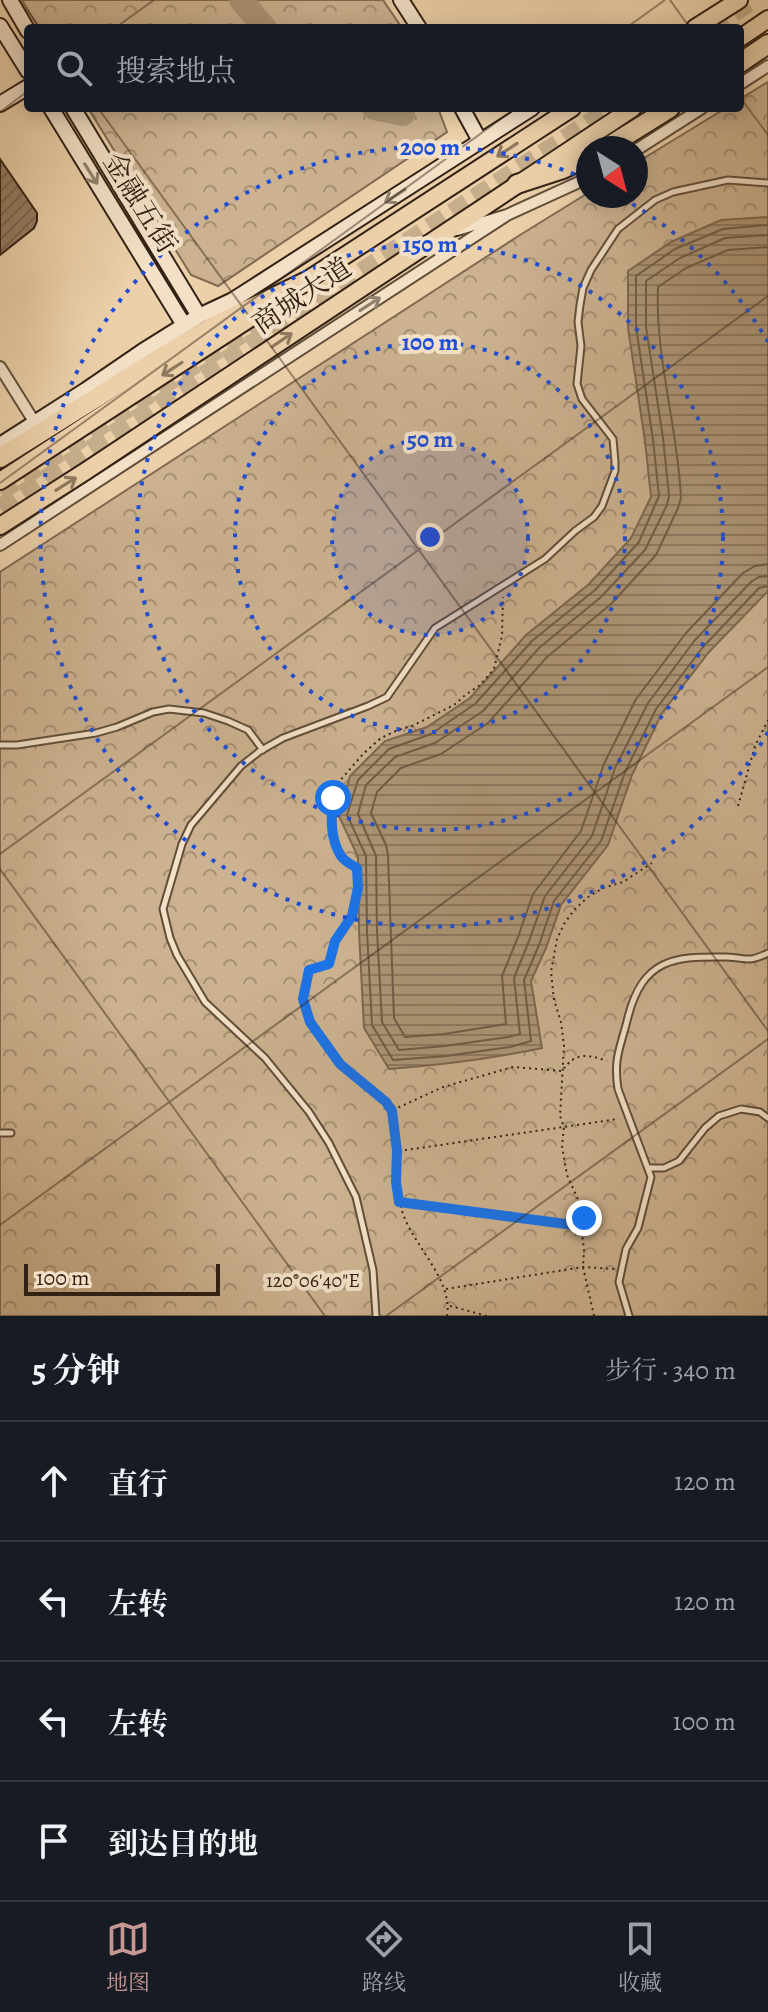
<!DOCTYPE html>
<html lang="zh">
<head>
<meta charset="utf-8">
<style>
	:root { --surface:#171b24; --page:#20242c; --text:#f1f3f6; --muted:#9ea1a6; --line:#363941; --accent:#c59692 }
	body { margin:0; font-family:Alegreya,"Noto Serif SC",serif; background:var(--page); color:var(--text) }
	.compass { position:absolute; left:576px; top:136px; width:72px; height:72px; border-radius:50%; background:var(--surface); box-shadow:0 4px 20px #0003; rotate:144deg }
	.scale { position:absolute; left:24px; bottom:20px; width:196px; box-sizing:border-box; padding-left:8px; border:4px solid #332214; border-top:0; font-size:22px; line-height:28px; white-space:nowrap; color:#332214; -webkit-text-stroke:6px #f2e0c7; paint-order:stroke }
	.stop { position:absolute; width:24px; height:24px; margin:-18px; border:6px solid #1a73e8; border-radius:50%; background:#fff }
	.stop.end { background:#1a73e8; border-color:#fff; box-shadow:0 2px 8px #0008 }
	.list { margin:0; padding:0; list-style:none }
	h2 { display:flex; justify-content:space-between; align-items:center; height:104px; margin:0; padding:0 32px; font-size:34px }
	h2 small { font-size:26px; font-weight:400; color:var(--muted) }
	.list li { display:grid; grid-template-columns:52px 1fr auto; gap:24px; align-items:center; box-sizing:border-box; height:120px; padding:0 32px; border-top:2px solid var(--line) }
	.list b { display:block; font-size:30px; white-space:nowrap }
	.list em { font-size:26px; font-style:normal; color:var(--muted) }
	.icon { flex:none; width:44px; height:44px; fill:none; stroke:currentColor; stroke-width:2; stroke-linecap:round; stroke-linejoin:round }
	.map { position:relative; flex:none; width:768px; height:1316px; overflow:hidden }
	.search { position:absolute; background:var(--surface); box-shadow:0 4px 20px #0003; left:24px; right:24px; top:24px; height:88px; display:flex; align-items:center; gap:20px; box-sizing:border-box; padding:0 28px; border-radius:8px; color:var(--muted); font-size:30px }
	.sheet { height:584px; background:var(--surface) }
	nav { display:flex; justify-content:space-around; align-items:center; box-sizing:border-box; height:112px; border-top:2px solid var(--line); background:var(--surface); font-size:22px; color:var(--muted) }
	nav a { display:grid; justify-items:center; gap:4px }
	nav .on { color:var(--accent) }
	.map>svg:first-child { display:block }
	.park { fill:url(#park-crowns); stroke:#806a52; stroke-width:2 }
	.water { fill:url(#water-rules); stroke:#7c674f; stroke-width:2 }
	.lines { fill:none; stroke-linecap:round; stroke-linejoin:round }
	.shore { stroke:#705c45; stroke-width:2 }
	.river { stroke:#ac9576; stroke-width:24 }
	.building { fill:url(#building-hatch); stroke:#332214; stroke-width:2 }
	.highway-tunnel { stroke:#c6ad8b; stroke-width:18; stroke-dasharray:18 9; stroke-linecap:butt }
	.lane-casing { stroke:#614e39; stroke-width:9 }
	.street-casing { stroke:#614e39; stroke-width:14 }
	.secondary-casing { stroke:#332214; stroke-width:18 }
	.primary-casing { stroke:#332214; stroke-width:20 }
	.highway-casing { stroke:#332214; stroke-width:22 }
	.path { stroke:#332214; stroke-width:2; stroke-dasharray:2 4; stroke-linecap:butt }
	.lane { stroke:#f2e0c7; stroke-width:5 }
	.street { stroke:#f2e0c7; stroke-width:10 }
	.secondary { stroke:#f2e0c7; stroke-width:14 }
	.primary { stroke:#ebd0a9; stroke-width:16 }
	.highway { stroke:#ebd0a9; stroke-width:18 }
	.oneway { stroke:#8f795e }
	.oneway2 { stroke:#92816e }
	.route { stroke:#1a73e8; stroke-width:10 }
	.ticks { fill:none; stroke:#332214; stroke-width:2; stroke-opacity:0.45 }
	.ring { fill:none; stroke:#1d4ed8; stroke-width:4; stroke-dasharray:4 8 }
	.labels { text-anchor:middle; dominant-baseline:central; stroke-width:8; stroke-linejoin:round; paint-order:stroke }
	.street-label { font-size:28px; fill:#332214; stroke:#f2e0c7 }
	.ticks-label { font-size:20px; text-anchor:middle; fill:#332214; stroke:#f2e0c7; stroke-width:8; stroke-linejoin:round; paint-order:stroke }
	.centre { fill:#1d4ed8; stroke:#f2e0c7; stroke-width:4 }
	.ring-label { font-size:24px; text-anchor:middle; font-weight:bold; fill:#1d4ed8; stroke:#f2e0c7; stroke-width:8; stroke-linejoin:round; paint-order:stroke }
</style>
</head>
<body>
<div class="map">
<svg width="768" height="1316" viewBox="0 0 768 1316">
	<defs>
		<pattern id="park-crowns" width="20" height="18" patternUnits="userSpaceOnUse" patternTransform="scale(2)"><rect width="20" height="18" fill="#ccb290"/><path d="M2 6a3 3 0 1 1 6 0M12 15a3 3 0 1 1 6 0" fill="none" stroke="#a69074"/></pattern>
		<pattern id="water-rules" width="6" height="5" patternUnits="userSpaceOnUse" patternTransform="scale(2)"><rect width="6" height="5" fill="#ac9576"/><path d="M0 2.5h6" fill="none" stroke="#8d7960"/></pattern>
		<pattern id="building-hatch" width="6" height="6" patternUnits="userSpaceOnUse" patternTransform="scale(2)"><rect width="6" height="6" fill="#937c61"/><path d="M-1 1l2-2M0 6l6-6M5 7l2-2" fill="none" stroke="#79654f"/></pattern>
	</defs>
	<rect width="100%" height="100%" fill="#ebd0a9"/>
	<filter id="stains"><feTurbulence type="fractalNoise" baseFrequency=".0025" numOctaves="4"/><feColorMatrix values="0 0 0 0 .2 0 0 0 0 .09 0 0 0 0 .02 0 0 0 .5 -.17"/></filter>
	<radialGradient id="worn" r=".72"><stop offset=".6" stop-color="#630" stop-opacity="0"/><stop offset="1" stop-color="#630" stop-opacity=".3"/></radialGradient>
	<path class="park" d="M22,0H383L402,28H39Z
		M768,82V1316H0V572L520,235L588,193V196H636V163L726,108H740V99Z
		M88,108H438L447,132L218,286L191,275Z"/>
	<path class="water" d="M768,217V591L709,652L662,713L632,775L608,845L561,905L546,948L531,981L542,1048C491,1059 441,1065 389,1069L364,1028L359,931L358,857L339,816L350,776L385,741L427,727L470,698L526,635L589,584L631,538L651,497L645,441L628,328V271L671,242L721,220Z"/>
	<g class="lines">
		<path class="shore" d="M768,225L723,229L675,249L636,276V327L653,440L659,496L639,542L595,590L532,641L475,704L431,734L389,749L358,780L347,815L366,856L367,931L372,1025L393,1060L446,1056L510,1047L531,1041L524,980L539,945L554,901L601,841L625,772L656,709L703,647L759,588L768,586
			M768,235L725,238L680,258L646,281V327L663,438L669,496L667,505L645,550L601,597L539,648L483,711L435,743L395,757L366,785L358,814L376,856L377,931L382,1022L399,1050L445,1046L508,1037L520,1034L514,978L529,941L545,896L592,836L615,768L648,703L695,640L752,581L759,577L768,576
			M768,247L728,250L686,268L658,287C655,358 678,428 681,498L678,508L656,555L611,604L547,657L488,723L441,754L401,768L377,792L371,813L386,845L388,855L394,1018L405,1037L444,1034L506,1024L502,976L518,937L533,894L581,831L604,764L636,699L686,633L743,573L755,566L768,564"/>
		<path class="river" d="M241,0L265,28
			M374,108L403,114"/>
	</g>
	<path class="building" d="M0,159L37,213V221L34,228L0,255Z"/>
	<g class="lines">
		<path class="highway-tunnel" d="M711,28L754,0
			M0,492L302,295
			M0,508L611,108"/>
		<g class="lane-casing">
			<path id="lane" d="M0,745H17L96,733L117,727L153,712L169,709L204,713L228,721L248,730L263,750
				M0,1133H11
				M648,1168H664L679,1161L705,1128L719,1116L741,1109L760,1112L768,1118
				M376,1316L373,1270L356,1197L329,1143L309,1112L265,1058L205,1002L177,955L170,938L163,909L182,844L191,825L241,766L260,751L283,738L368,706L387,697L435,628L545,559L575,531L594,517L602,506L615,471V462L613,439L582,399L577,384L581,346L578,322L580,305L583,288L591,270L618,229L655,200L673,192L728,180L768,183
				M629,1316L619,1282L626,1249L638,1228L651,1177L618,1089C613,1057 621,1047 628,1017C643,959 673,956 727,957C748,958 747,963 768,953"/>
		</g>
		<g class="street-casing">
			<path id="street" d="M740,84L768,66
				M636,150L702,108
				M457,230L507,215L588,178
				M0,367L35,423
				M0,545L507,215"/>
		</g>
		<g class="secondary-casing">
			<path id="secondary" d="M10,0L28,31
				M401,0L419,28
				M0,26L28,71
				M0,104L28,87
				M51,108L184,325
				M73,108L199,316
				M462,108L480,141
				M0,445L86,390L143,351L199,316L233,300L532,108"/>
		</g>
		<g class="primary-casing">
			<path id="primary" d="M695,28L739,0
				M740,38L768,19
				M295,288L572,108
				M0,481L263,310
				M0,526L86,471L633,108"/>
		</g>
		<g class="highway-casing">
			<path id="highway" d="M740,63L768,44
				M606,148L670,108
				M517,184L563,169L588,157
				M0,458L158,359L212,327L305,282"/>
		</g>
		<path class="path" d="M738,806L755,746L768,720
			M393,1110L443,1087L513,1067L562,1071C575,1052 587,1054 607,1061
			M399,1151L618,1119
			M400,1202L580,1226
			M446,1289L583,1267L614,1269
			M450,1306L487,1316
			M447,1316C453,1279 413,1246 402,1211C398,1198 396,1183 396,1169C396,1150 400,1125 390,1108C385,1099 375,1094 368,1088C343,1065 307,1037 303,1000C302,991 307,980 309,970L329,964L335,941L352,916L358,888L357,868L342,858L330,823L333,798L338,783L363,754L381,738L398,730L412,726L454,705L464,696L480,685L494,669L502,636L503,597
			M594,1316L583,1267L584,1249L581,1226L584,1218L581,1206L567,1175L562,1146L564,1127L560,1116L564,1046L561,1022L554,1000L551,972L557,939L564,924L574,910L588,897L603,888L623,882L652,863"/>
		<use href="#lane" class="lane"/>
		<use href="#street" class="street"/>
		<use href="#secondary" class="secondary"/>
		<use href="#primary" class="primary"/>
		<use href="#highway" class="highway"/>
	</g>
	<defs><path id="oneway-shaft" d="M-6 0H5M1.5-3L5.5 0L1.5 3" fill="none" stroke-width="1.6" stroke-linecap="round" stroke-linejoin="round" transform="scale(2)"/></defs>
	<g class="oneway">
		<use href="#oneway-shaft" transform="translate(507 150) rotate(147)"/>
		<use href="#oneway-shaft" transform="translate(282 340) rotate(-34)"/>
		<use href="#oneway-shaft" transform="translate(172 369) rotate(147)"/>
		<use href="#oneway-shaft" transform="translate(66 484) rotate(-32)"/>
	</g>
	<g class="oneway2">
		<use href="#oneway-shaft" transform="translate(91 174) rotate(58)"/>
		<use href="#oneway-shaft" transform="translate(395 196) rotate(147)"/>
		<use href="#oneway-shaft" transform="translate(370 304) rotate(-33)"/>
	</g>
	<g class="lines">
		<path class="route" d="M333,798C331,818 330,839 341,856C344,861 352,865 357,868L358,888L352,916L335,941L329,964L309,970L303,999L310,1022L340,1064L386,1102L392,1111L397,1151L396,1182L399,1202L581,1226L584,1218"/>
	</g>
	<path class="ticks" d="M19,0L40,28M670,0L690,28M115,28L154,0M626,28L665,0M740,97L768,135M98,108L768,1031M0,112L28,91M0,483L516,108M0,854L768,296M0,869L325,1316M0,1225L768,667M386,1316L768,1039"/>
	<circle cx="430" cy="537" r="98" fill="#1d4ed8" fill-opacity=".12"/>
	<g class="ring">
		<circle cx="430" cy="537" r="98"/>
		<circle cx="430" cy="537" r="195"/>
		<circle cx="430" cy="537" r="293"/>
		<path d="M768 732A390 390 0 1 1 586 179M622 198A390 390 0 0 1 768 342"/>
	</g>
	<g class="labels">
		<g class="street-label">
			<text transform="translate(140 203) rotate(58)">金融五街</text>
			<text transform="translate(302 296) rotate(-34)">商城大道</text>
		</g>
	</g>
	<g class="ticks-label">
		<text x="313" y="1287">120°06'40"E</text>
	</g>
	<circle cx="430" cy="537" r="12" class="centre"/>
	<g class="ring-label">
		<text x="430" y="155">200 m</text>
		<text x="430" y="252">150 m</text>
		<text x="430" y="350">100 m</text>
		<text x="430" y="447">50 m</text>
	</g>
	<rect width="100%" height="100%" filter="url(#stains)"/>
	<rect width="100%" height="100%" fill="url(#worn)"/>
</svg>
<svg class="compass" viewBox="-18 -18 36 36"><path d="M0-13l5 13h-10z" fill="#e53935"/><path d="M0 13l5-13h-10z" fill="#9ea1a6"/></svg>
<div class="scale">100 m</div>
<div class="stop" style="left:333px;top:798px"></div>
<div class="stop end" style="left:584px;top:1218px"></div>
<div class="search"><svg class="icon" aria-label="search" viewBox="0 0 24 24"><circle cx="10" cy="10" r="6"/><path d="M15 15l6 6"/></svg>搜索地点</div>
</div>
<section class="sheet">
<h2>5 分钟<small>步行 · 340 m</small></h2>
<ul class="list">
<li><svg class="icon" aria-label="ahead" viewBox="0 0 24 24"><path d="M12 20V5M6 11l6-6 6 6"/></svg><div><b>直行</b></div><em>120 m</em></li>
<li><svg class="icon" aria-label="left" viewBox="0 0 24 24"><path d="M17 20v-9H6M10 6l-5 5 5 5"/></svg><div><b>左转</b></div><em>120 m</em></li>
<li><svg class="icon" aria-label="left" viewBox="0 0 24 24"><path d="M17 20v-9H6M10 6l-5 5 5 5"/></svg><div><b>左转</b></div><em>100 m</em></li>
<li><svg class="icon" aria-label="arrive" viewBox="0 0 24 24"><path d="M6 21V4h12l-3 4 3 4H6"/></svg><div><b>到达目的地</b></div></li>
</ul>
</section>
<nav>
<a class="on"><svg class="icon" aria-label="map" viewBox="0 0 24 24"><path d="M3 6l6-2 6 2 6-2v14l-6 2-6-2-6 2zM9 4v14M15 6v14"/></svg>地图</a>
<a><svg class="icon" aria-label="directions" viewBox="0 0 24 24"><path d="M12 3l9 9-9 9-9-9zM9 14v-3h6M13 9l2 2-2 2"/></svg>路线</a>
<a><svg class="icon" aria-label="saved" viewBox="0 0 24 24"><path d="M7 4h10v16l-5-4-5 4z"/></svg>收藏</a>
</nav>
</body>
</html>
